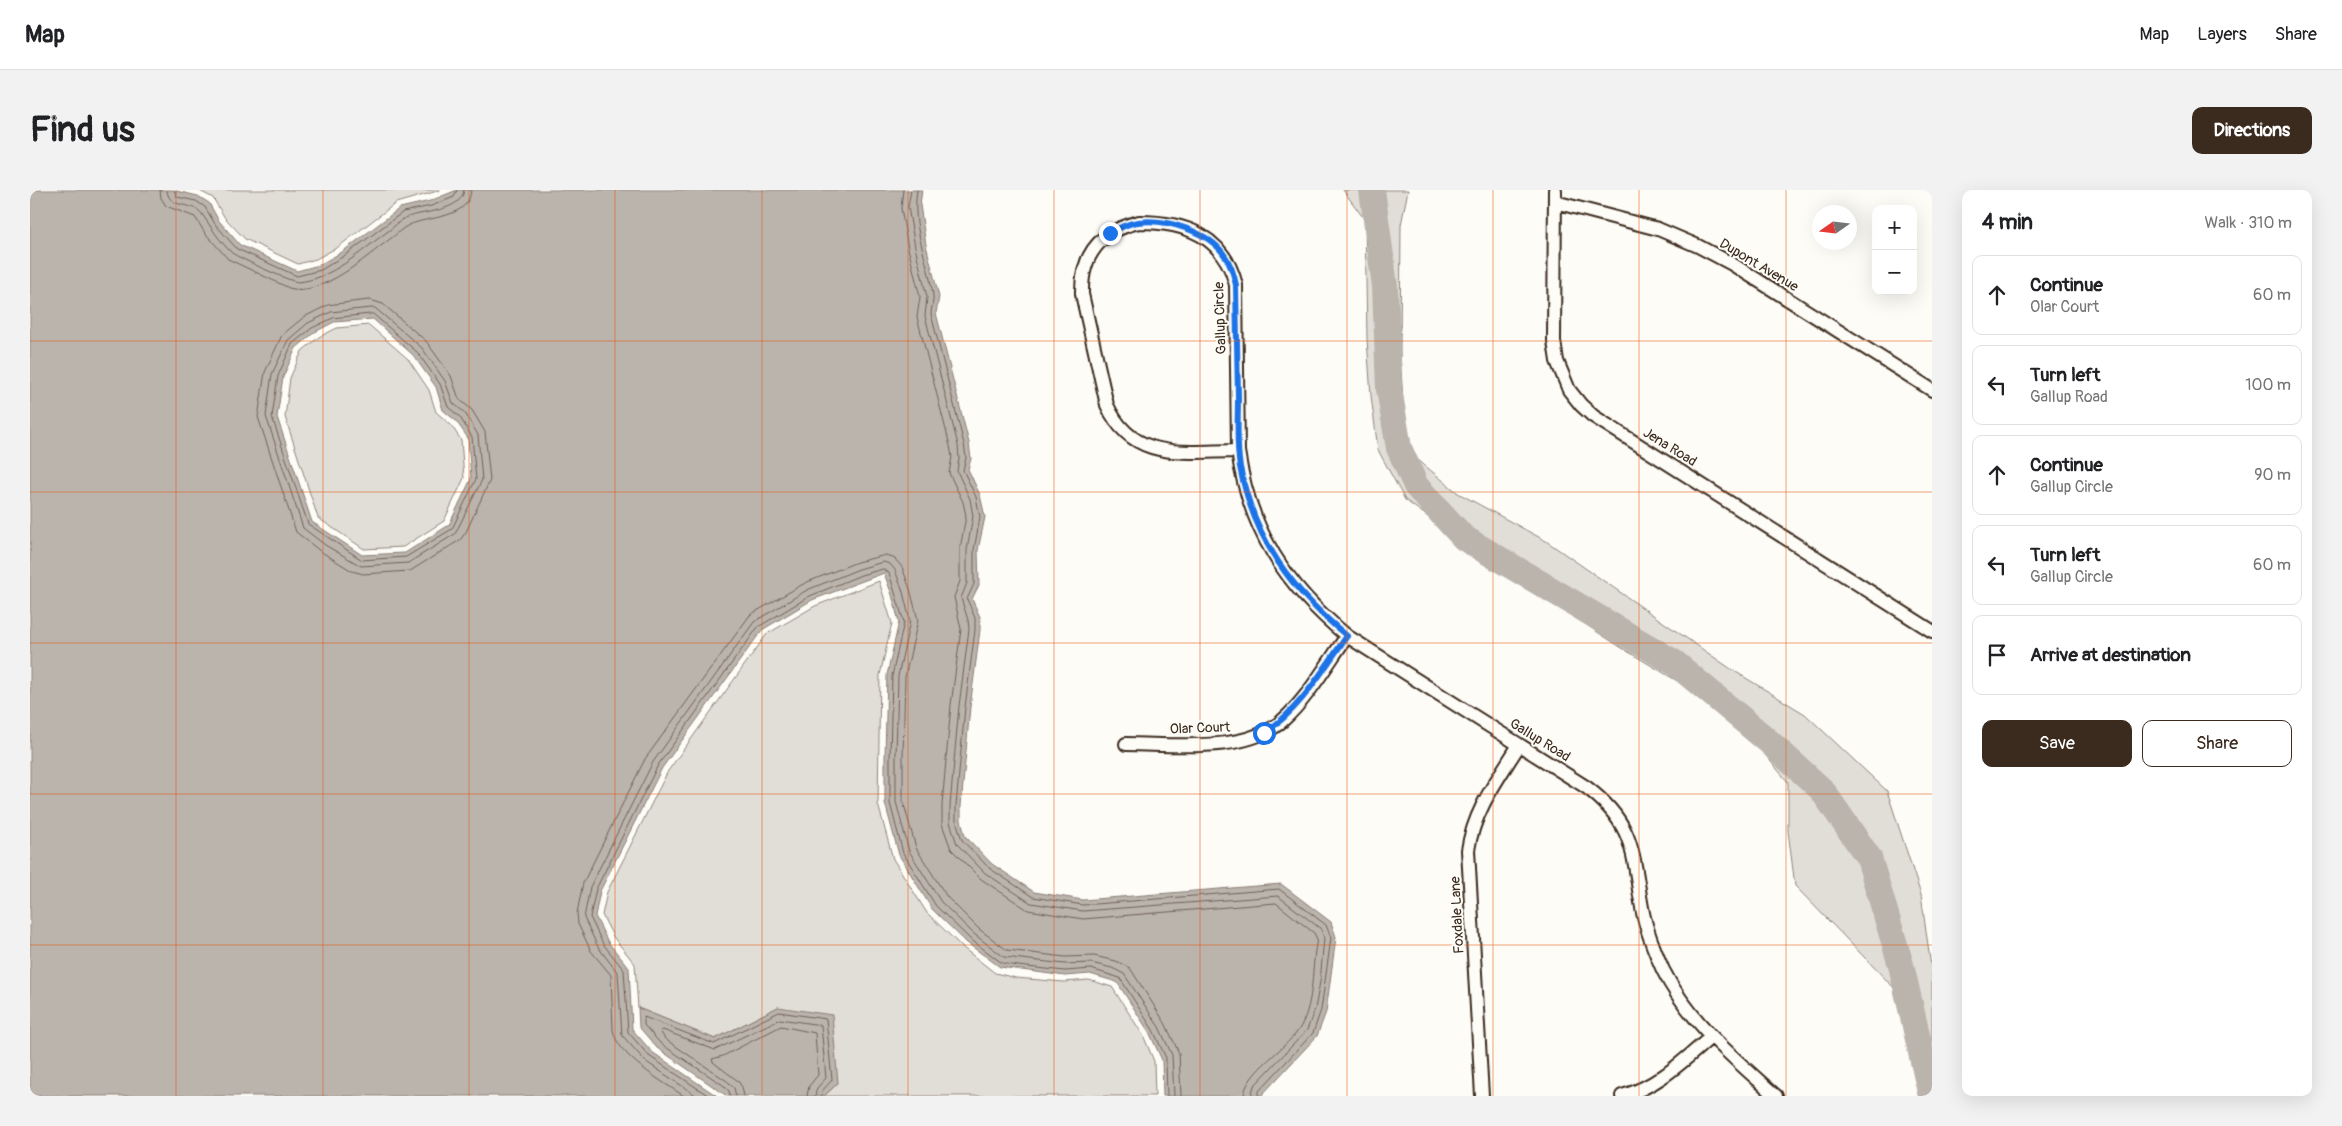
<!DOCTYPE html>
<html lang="en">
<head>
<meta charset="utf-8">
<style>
	:root { --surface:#fff; --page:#f2f2f2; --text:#202124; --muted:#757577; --line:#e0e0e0; --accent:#3b2a1e }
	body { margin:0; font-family:Pangolin,sans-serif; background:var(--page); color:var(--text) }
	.controls { position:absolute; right:15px; top:15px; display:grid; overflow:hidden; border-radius:10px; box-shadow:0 5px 20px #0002 }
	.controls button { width:45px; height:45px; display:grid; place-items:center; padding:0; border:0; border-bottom:1px solid var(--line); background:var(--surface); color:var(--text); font:25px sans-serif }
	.compass { position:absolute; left:1782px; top:15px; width:45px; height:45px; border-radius:50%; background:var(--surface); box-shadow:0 5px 20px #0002; rotate:256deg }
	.stop { position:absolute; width:15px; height:15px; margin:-11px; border:4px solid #1a73e8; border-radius:50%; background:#fff }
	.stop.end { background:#1a73e8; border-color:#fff; box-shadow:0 1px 5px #0008 }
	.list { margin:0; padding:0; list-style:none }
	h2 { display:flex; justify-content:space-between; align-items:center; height:65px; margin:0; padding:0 20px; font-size:21px }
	h2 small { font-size:16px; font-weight:400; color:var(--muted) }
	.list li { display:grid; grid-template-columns:32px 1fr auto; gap:15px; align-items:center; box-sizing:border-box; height:80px; margin:0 10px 10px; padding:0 10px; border:1px solid var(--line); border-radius:10px }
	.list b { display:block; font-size:19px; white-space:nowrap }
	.list p { margin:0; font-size:16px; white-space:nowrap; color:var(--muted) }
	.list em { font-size:16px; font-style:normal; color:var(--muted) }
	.actions { display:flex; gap:10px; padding:15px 20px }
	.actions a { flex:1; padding:11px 0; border:1px solid var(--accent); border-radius:10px; text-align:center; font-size:18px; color:var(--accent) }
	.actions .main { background:var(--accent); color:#fff }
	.icon { flex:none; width:28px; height:28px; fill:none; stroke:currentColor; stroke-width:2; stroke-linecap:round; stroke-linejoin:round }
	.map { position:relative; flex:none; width:1902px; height:906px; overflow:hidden; border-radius:10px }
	header { display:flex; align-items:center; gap:30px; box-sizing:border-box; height:70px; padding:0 25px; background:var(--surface); border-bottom:1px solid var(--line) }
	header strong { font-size:24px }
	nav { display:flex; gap:28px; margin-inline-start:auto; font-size:18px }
	.intro { display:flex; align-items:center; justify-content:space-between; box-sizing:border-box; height:120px; padding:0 30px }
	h1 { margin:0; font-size:35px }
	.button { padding:12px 22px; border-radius:10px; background:var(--accent); color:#fff; font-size:18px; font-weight:700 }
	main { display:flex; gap:30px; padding:0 30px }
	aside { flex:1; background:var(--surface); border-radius:10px; box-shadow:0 5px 20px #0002 }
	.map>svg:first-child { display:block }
	.green { fill:#e1ded7; stroke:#8e847a }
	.water { fill:#bbb4ad; stroke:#887d74; fill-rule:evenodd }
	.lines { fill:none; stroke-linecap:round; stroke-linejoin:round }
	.shore { stroke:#6e6157; stroke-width:1 }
	.river { stroke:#bbb4ad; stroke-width:26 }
	.street-casing { stroke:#3b2a1e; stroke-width:16 }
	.street { stroke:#fdfcf7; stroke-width:12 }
	.route { stroke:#1a73e8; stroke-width:6 }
	.grid { fill:none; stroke:#e8590c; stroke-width:1; stroke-opacity:0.55 }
	.labels { text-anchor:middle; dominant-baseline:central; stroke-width:4; stroke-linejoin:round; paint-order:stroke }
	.street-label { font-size:14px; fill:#3b2a1e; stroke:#fdfcf7 }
</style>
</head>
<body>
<header>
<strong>Map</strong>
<nav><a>Map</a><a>Layers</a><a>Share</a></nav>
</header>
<div class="intro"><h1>Find us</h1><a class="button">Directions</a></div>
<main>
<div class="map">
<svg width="1902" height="906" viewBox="0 0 1902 906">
	<rect width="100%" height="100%" fill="#fdfcf7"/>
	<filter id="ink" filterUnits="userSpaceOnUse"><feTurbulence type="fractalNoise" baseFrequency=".02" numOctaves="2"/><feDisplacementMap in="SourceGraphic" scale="10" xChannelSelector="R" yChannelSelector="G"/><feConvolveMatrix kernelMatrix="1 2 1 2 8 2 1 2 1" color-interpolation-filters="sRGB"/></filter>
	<g filter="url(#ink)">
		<path class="green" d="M168,0H411L366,13L308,57L286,69L268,74L215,49L195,28L183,8Z
			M1313,0H1378L1371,35L1370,162L1376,260L1428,303L1516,351L1701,479L1775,524L1857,601L1891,705L1902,784V885L1869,803L1765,696L1758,641V592L1699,522L1592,458L1468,378L1375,310L1348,260L1341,206L1337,149L1335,30Z
			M339,135L378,169L399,200L406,222L421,235L431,250L434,288L414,331L373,357L334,359L288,328L255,227L260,188L272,161L289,147L307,138Z
			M849,391L862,433L850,485L848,614L863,669L897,723L932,757L965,783L986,788L1034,792L1059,790L1082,797L1113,845L1124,871L1125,906H794L808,893L748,817L685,849L608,818L605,774L584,748L572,725L577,702L638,581L737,444L785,416Z"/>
		<path class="water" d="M0,0H142L168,6L179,13L189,31L210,55L267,81L289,75L312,62L370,18L400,11L427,0H892L890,15L896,55L909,107L906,123L939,253L941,269L938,279L950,305L955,327L948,360L949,395L942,409L950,427V440L940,517L931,616V630L935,646L962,674L1004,702L1053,710L1251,694L1301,732L1306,747L1296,822L1287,846L1231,906H1133L1132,870L1119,842L1087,792L1060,784L1035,786L970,777L937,753L902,719L869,665L855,613V567L857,485L869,432L862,405L854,383L782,410L732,440L632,578L570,701L565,726L578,752L599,778L602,839L622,862L687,906H0ZM343,129L383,165L406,197L413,220L426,231L438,248L441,289L419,335L375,363L332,365L282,332L247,227L253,187L266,158L285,142L304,132Z
			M748,817L802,825L808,893L794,906H697L627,858L609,837L608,818L685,849Z"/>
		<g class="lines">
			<path class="shore" d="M130,0L131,8L136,16L165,27L175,43L198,69L259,98C291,108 337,66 360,49C366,45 372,38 379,35C398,26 440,29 441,0
				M137,0C138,20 163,11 172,24C181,37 190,52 202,63C209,68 261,92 268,92C302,89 331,61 357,42C363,38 369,31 375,28C391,21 432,22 434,0
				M144,0L147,7L166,11L175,17L185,34L207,59L267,86L291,80L314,66L373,22L401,16L424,7L427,0
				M873,0L871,18L878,58L890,107L887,127L920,256L922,267L919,283L933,312L936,326L930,359V391L924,407L931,439L921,515L912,615V634L921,659L951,689L998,720L1053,729L1246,713L1284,743L1287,749C1281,777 1285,810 1271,836C1259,858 1215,881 1214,906
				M881,0L878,17L885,57L897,107L895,126L928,255L929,268L927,281L940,309L943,326L937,360V393L931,408L938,430L939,439L929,516L920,616V632L927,654L955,683L1001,713L1053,721L1248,706L1291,739L1294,748L1290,792L1285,819L1277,840L1224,896L1221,906
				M887,0C881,36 898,70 903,105C904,111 901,118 901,124L934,254L936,268L933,280L946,307L950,327L944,360V394L937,409L945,428V440L935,517L926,616V630L932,650L959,678L1003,707L1053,715L1249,699L1296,735L1301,748L1291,820L1283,843L1229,901L1228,906
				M340,110L353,114L396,151L421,186L429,209L442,220L455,242L460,290L436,342L430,350L380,381L333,384L322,381L290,361L266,342L228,227L235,182L252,145L274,127L298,115Z
				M345,118L392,158L415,191L423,213L435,223L448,245L452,290L425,344L378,373L331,376L295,355L273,338L236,226L242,184L258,150L278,133L301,122Z
				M343,124L387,162L410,194L418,217L430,227L442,247L446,289L422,339L376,367L332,370L278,334L242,227L248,186L262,154L282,138L303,128Z
				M654,906C633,892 587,866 583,840L581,785L561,761L548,734L547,723L553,693L615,569L720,425L775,393L827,372L856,365L865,369L872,377L880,399L888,430L875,487L873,567V611L886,658L917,707L949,739L977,760L1035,767L1064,766L1086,771L1100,778L1135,833L1149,863L1151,906
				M667,906L615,871L592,845L588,783L568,757L554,728L560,697L623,572L724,432L777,400L829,379L853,372L860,374L865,380L873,402L880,431L868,486L866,567V612L879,661L911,712L944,744L974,767L1035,774L1061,773L1082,778L1094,784L1129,837L1142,865L1144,906
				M679,906L619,866L598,842L594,780L573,754L560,727L566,699L628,575L728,437L780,406L831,385L853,379L859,383L874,432L862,486L860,567V613L873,663L906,716L940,749L972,773L988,776L1035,781L1061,779L1090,788L1123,840L1136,868L1137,906
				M700,906L699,901L693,895L631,854L614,835V827L684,854L749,822L796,829L802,890L792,901L791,906
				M706,906L704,898L697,891L635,849L630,841L633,840L685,860L750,829L791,835L796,888L787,898L785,906
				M714,906L712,897L708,891L683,872L682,869L693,866L751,836L785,843L788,885L779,896L777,906"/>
			<path class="river" d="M1342,0L1355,96L1359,199L1369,258L1386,296L1434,348L1645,473L1737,550L1792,600L1839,668L1871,775L1901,906"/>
			<g class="street-casing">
				<path id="street" d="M1525,0L1524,151L1527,171L1539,200L1551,215L1563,226L1902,441
					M1525,12L1628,39L1668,56L1702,74L1902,200
					M1109,32C1156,32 1194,46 1206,95L1208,261C1155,261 1103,273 1077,215L1052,104C1051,64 1071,41 1109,32Z
					M1208,261C1219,340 1256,396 1317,446L1556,597C1607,635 1602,666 1613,723C1617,742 1625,762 1633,780C1659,832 1704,868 1746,906
					M1096,554C1142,554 1215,564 1252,531C1278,508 1297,474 1317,446
					M1452,906L1438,660C1444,620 1468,589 1489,555
					M1592,906C1627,897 1654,870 1681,847"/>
			</g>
			<use href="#street" class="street"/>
		</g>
	</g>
	<g class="lines" filter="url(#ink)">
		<path class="route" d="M1080,43C1089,38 1098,33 1108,32C1136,28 1180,42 1195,66C1201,75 1204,85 1206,95C1207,133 1207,171 1208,208C1208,231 1206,254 1210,277C1224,349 1261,400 1317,446C1292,481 1270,520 1234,543"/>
	</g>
	<path class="grid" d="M146,0V906M293,0V906M439,0V906M585,0V906M732,0V906M878,0V906M1024,0V906M1170,0V906M1317,0V906M1463,0V906M1609,0V906M1756,0V906M0,151H1902M0,302H1902M0,453H1902M0,604H1902M0,755H1902"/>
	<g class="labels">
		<g class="street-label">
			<text transform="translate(1729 75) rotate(31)">Dupont Avenue</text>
			<text transform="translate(1190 128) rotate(-92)">Gallup Circle</text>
			<text transform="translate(1640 257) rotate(32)">Jena Road</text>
			<text transform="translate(1170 538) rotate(-2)">Olar Court</text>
			<text transform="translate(1510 550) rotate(32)">Gallup Road</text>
			<text transform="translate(1427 725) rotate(-93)">Foxdale Lane</text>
		</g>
	</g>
</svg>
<div class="controls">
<button>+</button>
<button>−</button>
</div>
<svg class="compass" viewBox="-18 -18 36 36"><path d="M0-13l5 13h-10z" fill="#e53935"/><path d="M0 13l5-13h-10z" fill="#757577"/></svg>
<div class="stop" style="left:1234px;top:543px"></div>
<div class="stop end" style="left:1080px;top:43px"></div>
</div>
<aside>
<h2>4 min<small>Walk · 310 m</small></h2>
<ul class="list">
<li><svg class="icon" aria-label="ahead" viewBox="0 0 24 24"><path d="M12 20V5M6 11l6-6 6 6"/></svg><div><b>Continue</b><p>Olar Court</p></div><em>60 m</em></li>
<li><svg class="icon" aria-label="left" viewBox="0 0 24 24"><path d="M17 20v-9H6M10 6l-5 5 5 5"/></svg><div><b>Turn left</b><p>Gallup Road</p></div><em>100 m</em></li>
<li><svg class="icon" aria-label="ahead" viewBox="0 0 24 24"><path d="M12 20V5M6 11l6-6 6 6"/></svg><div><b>Continue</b><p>Gallup Circle</p></div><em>90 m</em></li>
<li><svg class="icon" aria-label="left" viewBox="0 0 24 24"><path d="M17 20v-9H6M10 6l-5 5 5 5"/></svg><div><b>Turn left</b><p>Gallup Circle</p></div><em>60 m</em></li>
<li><svg class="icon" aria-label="arrive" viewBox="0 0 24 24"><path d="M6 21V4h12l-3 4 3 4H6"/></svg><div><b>Arrive at destination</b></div></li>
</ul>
<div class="actions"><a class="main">Save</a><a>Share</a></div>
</aside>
</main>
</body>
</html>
